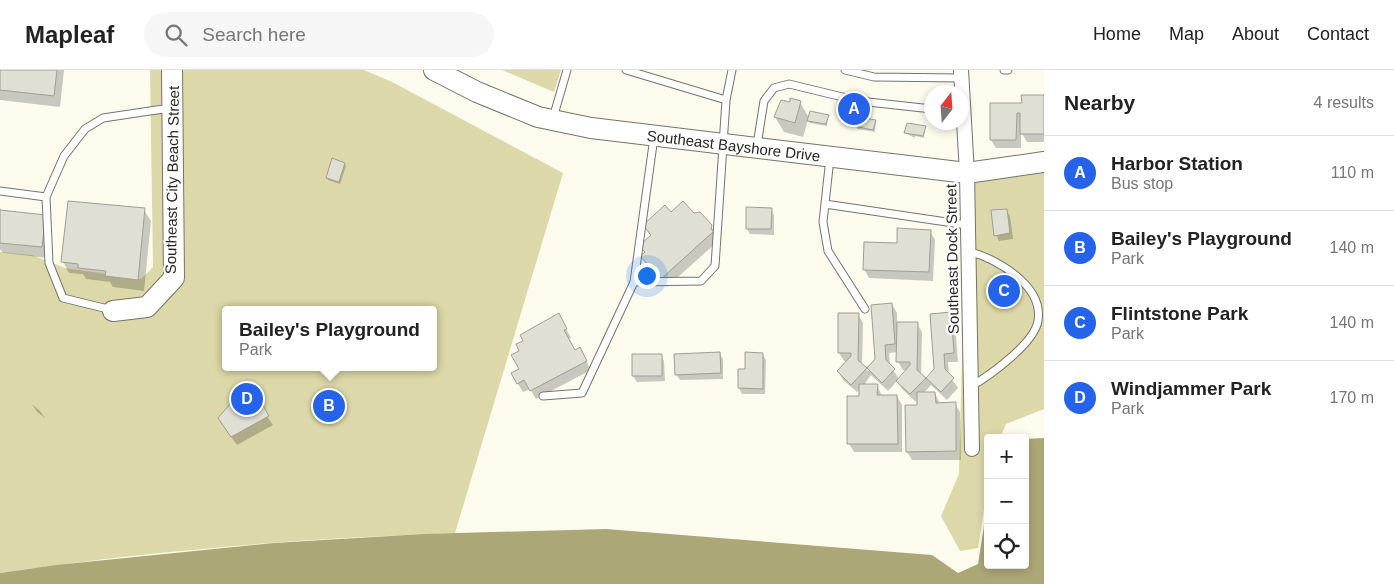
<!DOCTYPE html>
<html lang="en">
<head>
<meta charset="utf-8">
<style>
	:root { --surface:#fff; --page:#f6f6f6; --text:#222; --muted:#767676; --line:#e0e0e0; --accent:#2563eb }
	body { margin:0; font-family:Arial,sans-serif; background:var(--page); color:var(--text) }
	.controls { position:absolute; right:15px; bottom:15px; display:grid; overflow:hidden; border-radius:5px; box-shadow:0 2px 8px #0003 }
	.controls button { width:45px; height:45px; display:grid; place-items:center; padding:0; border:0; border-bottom:1px solid var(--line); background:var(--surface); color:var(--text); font:25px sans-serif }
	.compass { position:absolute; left:924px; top:15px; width:45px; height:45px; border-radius:50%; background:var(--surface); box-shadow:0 2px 8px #0003; rotate:17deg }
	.you { position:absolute; left:646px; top:205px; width:18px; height:18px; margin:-12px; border:4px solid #fff; border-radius:50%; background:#1a73e8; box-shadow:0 0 0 8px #1a73e833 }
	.badge { display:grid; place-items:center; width:32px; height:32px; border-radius:50%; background:var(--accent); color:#fff; font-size:16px; font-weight:700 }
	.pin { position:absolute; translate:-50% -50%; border:2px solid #fff; box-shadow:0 1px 5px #0006 }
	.popup { position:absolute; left:222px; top:236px; width:215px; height:65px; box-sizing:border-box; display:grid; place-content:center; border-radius:5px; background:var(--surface); filter:drop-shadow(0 1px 4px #0005); font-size:16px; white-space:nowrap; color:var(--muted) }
	.popup b { font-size:19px; color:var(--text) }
	.popup::after { content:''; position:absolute; left:50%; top:100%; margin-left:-10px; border:10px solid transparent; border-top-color:var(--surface) }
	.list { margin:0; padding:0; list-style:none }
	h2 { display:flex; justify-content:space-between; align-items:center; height:65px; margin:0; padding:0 20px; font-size:21px }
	h2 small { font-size:16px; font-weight:400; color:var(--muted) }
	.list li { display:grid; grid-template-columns:32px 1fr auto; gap:15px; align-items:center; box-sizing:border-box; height:75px; padding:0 20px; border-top:1px solid var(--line) }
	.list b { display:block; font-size:19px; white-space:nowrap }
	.list p { margin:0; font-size:16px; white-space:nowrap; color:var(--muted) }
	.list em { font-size:16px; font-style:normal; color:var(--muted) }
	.icon { flex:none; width:28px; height:28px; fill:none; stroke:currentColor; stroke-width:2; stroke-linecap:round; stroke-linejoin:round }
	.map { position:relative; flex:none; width:1044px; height:514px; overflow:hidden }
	header { display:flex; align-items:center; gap:30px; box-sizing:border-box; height:70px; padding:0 25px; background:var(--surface); border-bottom:1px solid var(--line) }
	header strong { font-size:24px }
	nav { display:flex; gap:28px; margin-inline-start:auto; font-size:18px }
	.search { width:350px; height:45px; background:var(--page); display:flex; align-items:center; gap:12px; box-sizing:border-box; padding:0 18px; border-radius:28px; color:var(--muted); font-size:19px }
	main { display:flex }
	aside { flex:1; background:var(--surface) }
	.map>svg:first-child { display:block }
	.green { fill:#dcd8a9; fill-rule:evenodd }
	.water { fill:#aca777 }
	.shadow { fill:#0003; fill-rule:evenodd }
	.building { fill:#e0dfd3; stroke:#9f9e93 }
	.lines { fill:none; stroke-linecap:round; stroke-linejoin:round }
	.lane-casing { stroke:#75746a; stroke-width:9 }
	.street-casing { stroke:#75746a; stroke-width:16 }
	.secondary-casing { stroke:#75746a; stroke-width:22 }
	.lane { stroke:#fff; stroke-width:7 }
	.street { stroke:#fff; stroke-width:14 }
	.secondary { stroke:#fff; stroke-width:20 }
	.labels { text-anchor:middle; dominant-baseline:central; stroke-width:4.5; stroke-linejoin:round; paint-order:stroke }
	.street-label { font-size:15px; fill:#272622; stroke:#fff }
</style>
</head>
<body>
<header>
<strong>Mapleaf</strong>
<div class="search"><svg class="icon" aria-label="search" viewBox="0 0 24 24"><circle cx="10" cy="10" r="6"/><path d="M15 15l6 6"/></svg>Search here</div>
<nav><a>Home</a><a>Map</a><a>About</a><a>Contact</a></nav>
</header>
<main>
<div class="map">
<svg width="1044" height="514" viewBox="0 0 1044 514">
	<rect width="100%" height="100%" fill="#fcfbee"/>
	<path class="green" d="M150,0H364L392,12L563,103L455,463C303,468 150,481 0,503V182L32,185L65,198L141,209L153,197ZM225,240H433V297H225Z
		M502,0H561L554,22Z
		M1044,92V339L1006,354L1000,368H988V413L978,478L960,481L941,446L959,404L967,103Z"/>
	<path class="water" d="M1044,368V514H0V503L56,495L274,473L423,464L606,459L932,485L958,503L978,494L988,431V495H1025V369Z"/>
	<path class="shadow" d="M0,0H64L60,37L0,30Z
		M1044,26V72H1027L1021,62V78H996L991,70L1023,34Z
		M800,32L809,48L828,46L827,56L810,53L808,50L803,67L784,62L775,47L790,34Z
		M858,48L876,51L875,62L857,59Z
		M925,57L924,68L915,66V68L905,63Z
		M345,94L346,96L340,114L328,110L327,108Z
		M0,138L2,142L45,146L51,158L48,188L3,183L0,179Z
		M771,139L774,145V165L750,164L747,159Z
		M144,140L151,151L144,221L113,217L110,212L86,209L83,204L69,203L63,192Z
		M1006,140L1010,146L1013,169L999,171L996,165Z
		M671,144H694L711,156L718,171L667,217L647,195L642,187L645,184L640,176L651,166L644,156Z
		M930,161L935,170L933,211L869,208L864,199L898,174Z
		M892,234L897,243V253L917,254L922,262L921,306L926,309L935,299L950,244L955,252L958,292H948L949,305L958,318L947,330L931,315L924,323H935L940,334H955L960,342L961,390H912L907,382L919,329L916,332L902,319L897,311L888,321L871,305L864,315H877L882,326H897L902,335V382H854L849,374L861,328V318L857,322L843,310L838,301L848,291H844L839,283L858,244L863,253L862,296L868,301L876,290ZM898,282V292L903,300H907L899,309L890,295L889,283Z
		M559,245L571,268L568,269L575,281L580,279L591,300L536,329L530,319L523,322L512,304L520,300L521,281Z
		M719,283L723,289V309L680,310L676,304Z
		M762,284L766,290L765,324H742L739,318L746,301Z
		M661,285L664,291L665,311L637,312L633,306Z
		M246,317L273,355L237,375L224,357Z
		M32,334L40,341L45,348L37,342Z"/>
	<path class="building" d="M0,0H57L54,26L0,20Z
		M1021,25H1044V64H1020V43H1017L1016,70H990V33H1022Z
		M790,28L801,31L795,53L774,47L781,30L790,32Z
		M810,41L829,45L826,54L807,51Z
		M857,47L876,50L873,60L854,56Z
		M907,53L926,56L923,66L904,63Z
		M332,88L345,93L339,112L326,108Z
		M68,131L145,138L138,210L105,206L106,201L78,198V194L61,192Z
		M683,131L694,143L700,142L712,155L711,159L714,161L661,209L640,186L645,182L639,176L651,165L643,155L665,135L671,142Z
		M746,137L772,138L771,159H746Z
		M1007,139L1010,163L994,166L991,140Z
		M0,140L46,145L42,177L0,173Z
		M897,158L931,160L929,202L863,200L864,172L897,173Z
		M892,233L895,274L885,275L886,290L895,299L882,313L867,298L875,289L871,235Z
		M951,242L954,283L944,284L945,299L954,308L941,322L926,308L934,299L930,244Z
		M559,243L567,259L564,260L575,280L580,277L587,291L530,321L524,310L517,314L511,303L519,299L511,285L519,281L516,274L523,271L520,265Z
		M838,243H859L858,290L867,298L851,315L837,301L851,286V283H838Z
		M897,252H918L917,300L926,308L910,324L896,311L910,295V292H896Z
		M720,282L721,303L675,305L674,284Z
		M745,282L763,283V319L738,318V299H745Z
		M632,284H662V306H632Z
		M859,314H878L877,325H897L898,374H847V326H859Z
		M246,315L260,330L269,346L231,367L218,348Z
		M917,322H935L936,333L956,332V381L906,382L905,335H917Z"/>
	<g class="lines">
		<g class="lane-casing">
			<path id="lane" d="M626,0L726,30L715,196L701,211L634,212
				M845,0L874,7L961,8
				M1004,0H1008
				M726,30L732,0
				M553,48L567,0
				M757,75L764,31L774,18L789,14L859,31L932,39
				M830,88L823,152L828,181L865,239
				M0,121L46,127
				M825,134L967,155
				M968,181C996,189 1044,215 1038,251C1034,274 989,306 970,317
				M112,240L63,228L49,193L46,127L64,86L85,59L103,48L170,38
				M543,326L582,323L634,212L654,67"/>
		</g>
		<g class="street-casing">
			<path id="street" d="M961,0L967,103L972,379"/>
		</g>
		<g class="secondary-casing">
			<g id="secondary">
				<path id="s1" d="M434,0L477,22L538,47L591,58L967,103L1044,92"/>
				<path d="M113,241L147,237L174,208L172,0"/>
			</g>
		</g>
		<use href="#lane" class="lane"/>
		<use href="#street" class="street"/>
		<use href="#secondary" class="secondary"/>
	</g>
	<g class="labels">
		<g class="street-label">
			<text stroke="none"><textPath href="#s1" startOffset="312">Southeast Bayshore Drive</textPath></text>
			<text transform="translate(172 110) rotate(-89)">Southeast City Beach Street</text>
			<text transform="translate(952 189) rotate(-91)">Southeast Dock Street</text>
		</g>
	</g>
</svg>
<div class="controls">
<button>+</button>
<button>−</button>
<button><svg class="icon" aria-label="locate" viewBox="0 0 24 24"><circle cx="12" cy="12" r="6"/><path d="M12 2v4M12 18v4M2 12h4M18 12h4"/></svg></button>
</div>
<svg class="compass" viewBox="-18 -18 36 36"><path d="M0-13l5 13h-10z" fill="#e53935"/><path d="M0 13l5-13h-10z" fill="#767676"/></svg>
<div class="you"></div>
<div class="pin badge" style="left:854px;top:39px">A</div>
<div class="pin badge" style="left:329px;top:336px">B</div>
<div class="popup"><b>Bailey's Playground</b>Park</div>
<div class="pin badge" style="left:1004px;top:221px">C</div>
<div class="pin badge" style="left:247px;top:329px">D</div>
</div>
<aside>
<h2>Nearby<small>4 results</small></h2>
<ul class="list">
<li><span class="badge">A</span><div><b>Harbor Station</b><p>Bus stop</p></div><em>110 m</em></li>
<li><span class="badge">B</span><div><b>Bailey's Playground</b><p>Park</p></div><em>140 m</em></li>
<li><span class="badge">C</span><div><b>Flintstone Park</b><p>Park</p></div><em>140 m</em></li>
<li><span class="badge">D</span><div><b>Windjammer Park</b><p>Park</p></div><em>170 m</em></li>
</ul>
</aside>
</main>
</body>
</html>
